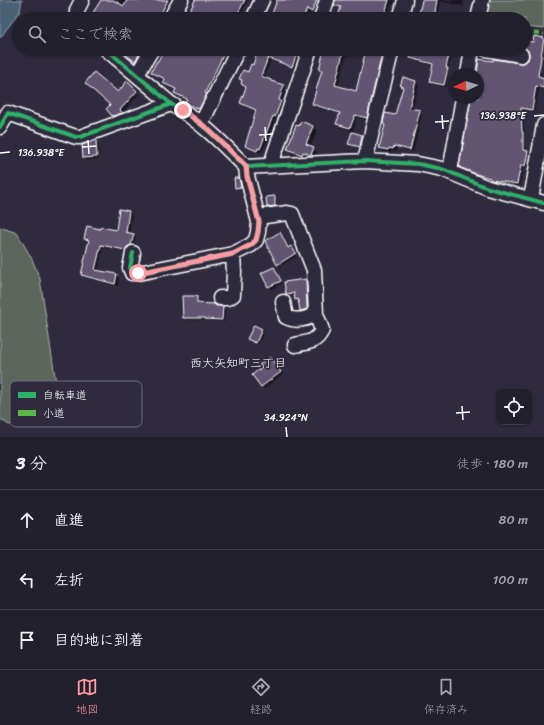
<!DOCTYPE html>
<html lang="ja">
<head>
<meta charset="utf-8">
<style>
	:root { --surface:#23202e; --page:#2b2836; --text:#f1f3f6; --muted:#a3a3aa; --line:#403e4a; --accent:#ff9aa2 }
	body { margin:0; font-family:Sriracha,"Klee One",sans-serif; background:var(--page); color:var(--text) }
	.controls { position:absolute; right:12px; bottom:12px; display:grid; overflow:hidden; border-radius:8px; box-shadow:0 1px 3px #0004 }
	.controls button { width:36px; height:36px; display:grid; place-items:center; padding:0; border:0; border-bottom:1px solid var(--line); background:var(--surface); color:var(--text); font:20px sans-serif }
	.compass { position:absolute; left:448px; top:68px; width:36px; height:36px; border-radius:50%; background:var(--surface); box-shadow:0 1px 3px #0004; rotate:266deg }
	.stop { position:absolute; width:12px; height:12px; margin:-9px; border:3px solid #ff9aa2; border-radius:50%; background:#fff }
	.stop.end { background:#ff9aa2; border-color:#fff; box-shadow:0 1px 4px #0008 }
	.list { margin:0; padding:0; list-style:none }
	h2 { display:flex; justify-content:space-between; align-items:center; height:52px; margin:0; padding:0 16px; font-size:17px }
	h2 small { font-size:13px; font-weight:400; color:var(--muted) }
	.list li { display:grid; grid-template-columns:26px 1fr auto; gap:12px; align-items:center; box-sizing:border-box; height:60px; padding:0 16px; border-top:1px solid var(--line) }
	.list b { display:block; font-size:15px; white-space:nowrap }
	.list em { font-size:13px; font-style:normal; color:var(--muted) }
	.icon { flex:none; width:22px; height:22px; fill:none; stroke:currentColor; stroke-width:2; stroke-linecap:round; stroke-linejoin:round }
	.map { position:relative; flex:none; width:544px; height:437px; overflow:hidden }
	.search { position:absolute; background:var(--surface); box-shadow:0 1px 3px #0004; left:12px; right:12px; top:12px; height:44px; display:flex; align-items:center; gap:10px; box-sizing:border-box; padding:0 14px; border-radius:22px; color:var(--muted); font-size:15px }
	.sheet { height:232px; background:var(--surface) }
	nav { display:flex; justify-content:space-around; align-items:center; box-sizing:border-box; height:56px; border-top:1px solid var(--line); background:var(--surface); font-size:11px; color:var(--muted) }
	nav a { display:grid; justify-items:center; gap:2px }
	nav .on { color:var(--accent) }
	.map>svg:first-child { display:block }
	.green { fill:#5c665b; stroke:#aeb2ad }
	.water { fill:#4a6274; stroke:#92a1ac }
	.shadow { fill:#0007 }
	.building { fill:#625572; stroke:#fff }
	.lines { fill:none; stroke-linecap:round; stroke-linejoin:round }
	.minor-casing { stroke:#fff; stroke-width:17 }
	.minor { stroke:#2f2a3d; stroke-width:14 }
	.quiet { stroke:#58b947; stroke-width:3; stroke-dasharray:6 3; stroke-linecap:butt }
	.cycleway-casing { stroke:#2f2a3d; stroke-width:6 }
	.cycleway { stroke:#2db169; stroke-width:4 }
	.route { stroke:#ff9aa2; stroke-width:5 }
	.ticks { fill:none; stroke:#fff; stroke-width:1.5 }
	.labels { text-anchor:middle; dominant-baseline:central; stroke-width:3.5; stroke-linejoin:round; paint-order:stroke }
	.neighbourhood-label { font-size:12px; fill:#fff; stroke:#2f2a3d }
	.key { fill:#2f2a3d; stroke:#6d6a77; stroke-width:1 }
	.key-label { font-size:11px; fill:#fff }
	.ticks-label { font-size:10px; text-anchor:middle; fill:#fff; stroke:#2f2a3d; stroke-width:3.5; stroke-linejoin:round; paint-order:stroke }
</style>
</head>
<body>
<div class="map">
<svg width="544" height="437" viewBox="0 0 544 437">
	<rect width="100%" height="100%" fill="#2f2a3d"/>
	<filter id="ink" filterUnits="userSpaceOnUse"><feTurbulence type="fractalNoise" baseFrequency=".025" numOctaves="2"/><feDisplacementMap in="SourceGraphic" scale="8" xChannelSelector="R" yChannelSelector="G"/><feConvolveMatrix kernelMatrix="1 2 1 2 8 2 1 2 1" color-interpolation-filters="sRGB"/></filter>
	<g filter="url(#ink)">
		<path class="green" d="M487,0H544V29L525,27V19H484Z
			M0,227L17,233L32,259L40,279L58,396L43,420L9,425L0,419Z"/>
		<path class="water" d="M0,0H22L20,11L0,38Z"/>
		<path class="shadow" d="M102,0H173L162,19H91Z
			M201,0H248L239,19H187Z
			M273,0H320L315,14L310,11L306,19H271L277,3Z
			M339,0H394L393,5L391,4L387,19H338L341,8L338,5Z
			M424,0H464L463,6L440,1L437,16L447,19H421Z
			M534,38L544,39L543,55L531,53L525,48V42L533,43Z
			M125,49H147L138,63L131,58L130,53Z
			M169,49H230L207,96L208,97L201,111L189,105L186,102L187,100L175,93L177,90L164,83L165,80L152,72Z
			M260,49H301L299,53L300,55L295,69L271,60L264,78L283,86L286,89L281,102L283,104L278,119L276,118L263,151L261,150L260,153L249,149L246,146L257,111L244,105L241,102L247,88L242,84L243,81L241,79L248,73L253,66Z
			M325,49H348L338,87L357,92L367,49H387L369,121L357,117L353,131L340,127L337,124L340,114L316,107L313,104L323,72L320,69Z
			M405,49H453L448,70L449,72L446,87L433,84L430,81L434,66L413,60L411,58L413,52Z
			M480,60L539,70L541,72L540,78L544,79V89L539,88L534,112L523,110L525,151L530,154L527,168L523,167L519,186L494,182L491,179L483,177L463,169L460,167L473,98H478V74Z
			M416,82L419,85L412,109L419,111L422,114L413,152L397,148L396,152L392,151L391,153L383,151L380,147L386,126L384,124L395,116L403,88L401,86Z
			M127,83L139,94L122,113L124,115L116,118L107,109L112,105L118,93Z
			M313,127L317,131L310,147L317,152L315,158L307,155L306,158L292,153L288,149Z
			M353,133L362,136L364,139L362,149L352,146L350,143Z
			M95,142L98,144L99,159L86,160L84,157Z
			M274,197L277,200V208L270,209L268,207Z
			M120,210L129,212L132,214L129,234L133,235L136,237L133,247L128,252L103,247L98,271L117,275L119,278L118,286L85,277L82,275L90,242L85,239L101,230L116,231Z
			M280,234L289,249L293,250L297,256L280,266L278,264Z
			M273,268L282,283L272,289L269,286Z
			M306,280L308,283L309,311L303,313L301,310L299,302L296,299L295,296H290L287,294Z
			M197,297L199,300V304L222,307L225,310L224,322L207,320H186L184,317Z
			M261,330L264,332L258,344L249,339Z
			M272,361L283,374L264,389L262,386Z"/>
		<path class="building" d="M101,0H113L124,6L127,0H168L158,19H89Z
			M195,0H245L235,19H186Z
			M277,0H317L312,12L307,9L303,19H270Z
			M335,0H389L384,16H381L380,19H337L341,7L334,5Z
			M422,0H437L434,19H418Z
			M534,36L544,38L538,76L544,78V88L536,86L532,110L521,108L522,132H523V150L528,151L525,166L521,165L517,184L491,180L490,178L479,175L459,167L471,98H478V72H477L479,59L493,61V59L520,63H524L528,60L529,56V52L525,48V41L533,42Z
			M131,49H142L135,61L127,56Z
			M164,49H226L205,93L207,94L199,109L185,103L187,99L174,93L176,89L163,83L165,79L151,72L157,61H158Z
			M258,49H293L298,51L292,67L268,58L261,76L271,80V81L284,85L279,100L281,101L275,117L273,116L260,149L258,148L257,151L245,146L256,110L240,103L246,87L241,84L242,80L239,79L243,70L248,72L251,64L253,65Z
			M324,49H344L335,85L356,91L366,49H383L367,118L355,115L350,128L336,124L340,113L312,104L322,70H319Z
			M412,49H450L446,68H448L444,85L429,82L433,64L410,58Z
			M94,72L118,92L127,81L137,91L120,110L123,113L112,116L106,109L110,105L85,83Z
			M403,77L416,81L409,108L420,110L410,150L394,146L393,149L389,148L388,150L379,148L385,125L383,124L385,113L395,115L403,87L400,86Z
			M301,121L313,126L306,144L314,147L311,155L303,152L302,155L287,149L296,125L299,126Z
			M352,132L362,135L360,147L348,144Z
			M96,140L97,157L83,158L82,145Z
			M234,178H239L241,187L235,188Z
			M275,196V206L267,207L266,197Z
			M119,209L129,211L126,232L134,234L131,245L127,247L125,250L101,245L95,270L117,274L115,284L81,275L89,240L84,239L87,226L100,229L101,227L116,230Z
			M280,232L288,248L291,246L296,253L277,265L265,241Z
			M274,267L281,281L268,287L261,273Z
			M306,279L307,309L300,311L298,299L295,300L294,293L286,294L284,282Z
			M182,296H197V303L214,304L216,306H223L222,320L205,319V318H183Z
			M254,325L262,329L256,343L247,339Z
			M270,357L281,372L261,387L252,375L262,367L259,365Z"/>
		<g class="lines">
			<g class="minor-casing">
				<path id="minor" d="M77,19V10L82,0
					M170,19L181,0
					M253,19L262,0
					M321,19L327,0
					M400,19L405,0
					M478,19L482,0
					M106,49L171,104C200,120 223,144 246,167L365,161L418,164L442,169L488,188L544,203
					M486,49L521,55
					M468,74L472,49
					M137,75L152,49
					M201,124L238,49
					M0,127L8,113L76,137H80L171,104
					M365,161L392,49
					M271,164L310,49
					M450,171L463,98
					M531,199L544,125
					M258,217L287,213L292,214L314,270L316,314L322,330C316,343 308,342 295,345
					M133,253L130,268L132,273H138L233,254L251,245L256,240L258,232L259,222L247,176L246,167
					M220,298H228L233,295L234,272L233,254
					M283,302L286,317C296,322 307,319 316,314"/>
			</g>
			<use href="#minor" class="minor"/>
			<path class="quiet" d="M525,32L544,34"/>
			<g class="cycleway-casing">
				<path id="cycleway" d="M106,49L171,104C200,120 223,144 246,167L365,161L418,164L442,169L488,188L544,203
					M0,127L8,113L76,137H80L171,104
					M133,253L130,268L132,273H138L233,254L251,245L256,240L258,232L259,222L247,176L246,167"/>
			</g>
			<use href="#cycleway" class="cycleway"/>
		</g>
	</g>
	<g class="lines" filter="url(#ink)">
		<path class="route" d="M138,273L233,254L251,245L256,240L258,232L259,222L247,176L246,166L208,129L183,110"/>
	</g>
	<path class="ticks" d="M442,115L443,129M534,116L544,115M435,122L449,121M265,127L266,141M259,135L273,134M88,140L89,154M82,147L96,146M0,153L10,152M462,406L463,420M456,413L470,412M286,427L287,437"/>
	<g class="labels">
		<g class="neighbourhood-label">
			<text x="238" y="363">西大矢知町三丁目</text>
		</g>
	</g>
	<rect x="10" y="381" width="132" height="46" rx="6" class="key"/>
	<rect x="18" y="392" width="18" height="6" fill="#2db169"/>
	<rect x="18" y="410" width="18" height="6" fill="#58b947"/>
	<g class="key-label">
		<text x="43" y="399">自転車道</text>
		<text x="43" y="417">小道</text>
	</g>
	<g class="ticks-label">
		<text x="503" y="119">136.938°E</text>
		<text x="41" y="156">136.938°E</text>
		<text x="286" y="421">34.924°N</text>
	</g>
</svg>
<div class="controls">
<button><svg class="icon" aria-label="locate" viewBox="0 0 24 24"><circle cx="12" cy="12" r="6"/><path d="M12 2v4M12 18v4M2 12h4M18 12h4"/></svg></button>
</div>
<svg class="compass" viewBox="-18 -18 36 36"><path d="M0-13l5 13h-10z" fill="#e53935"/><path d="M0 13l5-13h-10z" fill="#a3a3aa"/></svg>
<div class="stop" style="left:138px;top:273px"></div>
<div class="stop end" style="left:183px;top:110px"></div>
<div class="search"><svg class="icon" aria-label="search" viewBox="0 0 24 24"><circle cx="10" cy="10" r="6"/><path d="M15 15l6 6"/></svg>ここで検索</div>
</div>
<section class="sheet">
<h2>3 分<small>徒歩 · 180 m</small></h2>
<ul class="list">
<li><svg class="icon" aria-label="ahead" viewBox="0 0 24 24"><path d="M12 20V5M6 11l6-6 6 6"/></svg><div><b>直進</b></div><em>80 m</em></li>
<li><svg class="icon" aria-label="left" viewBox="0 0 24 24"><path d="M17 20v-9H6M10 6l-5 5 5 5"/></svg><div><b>左折</b></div><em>100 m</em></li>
<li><svg class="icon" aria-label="arrive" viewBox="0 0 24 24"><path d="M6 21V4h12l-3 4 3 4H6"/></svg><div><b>目的地に到着</b></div></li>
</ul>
</section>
<nav>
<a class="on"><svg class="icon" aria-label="map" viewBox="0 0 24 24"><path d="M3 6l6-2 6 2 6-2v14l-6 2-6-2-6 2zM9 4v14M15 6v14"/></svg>地図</a>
<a><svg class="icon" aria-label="directions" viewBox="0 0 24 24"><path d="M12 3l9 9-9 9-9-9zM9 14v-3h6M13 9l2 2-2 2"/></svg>経路</a>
<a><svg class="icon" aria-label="saved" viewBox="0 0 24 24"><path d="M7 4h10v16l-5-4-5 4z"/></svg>保存済み</a>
</nav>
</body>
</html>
